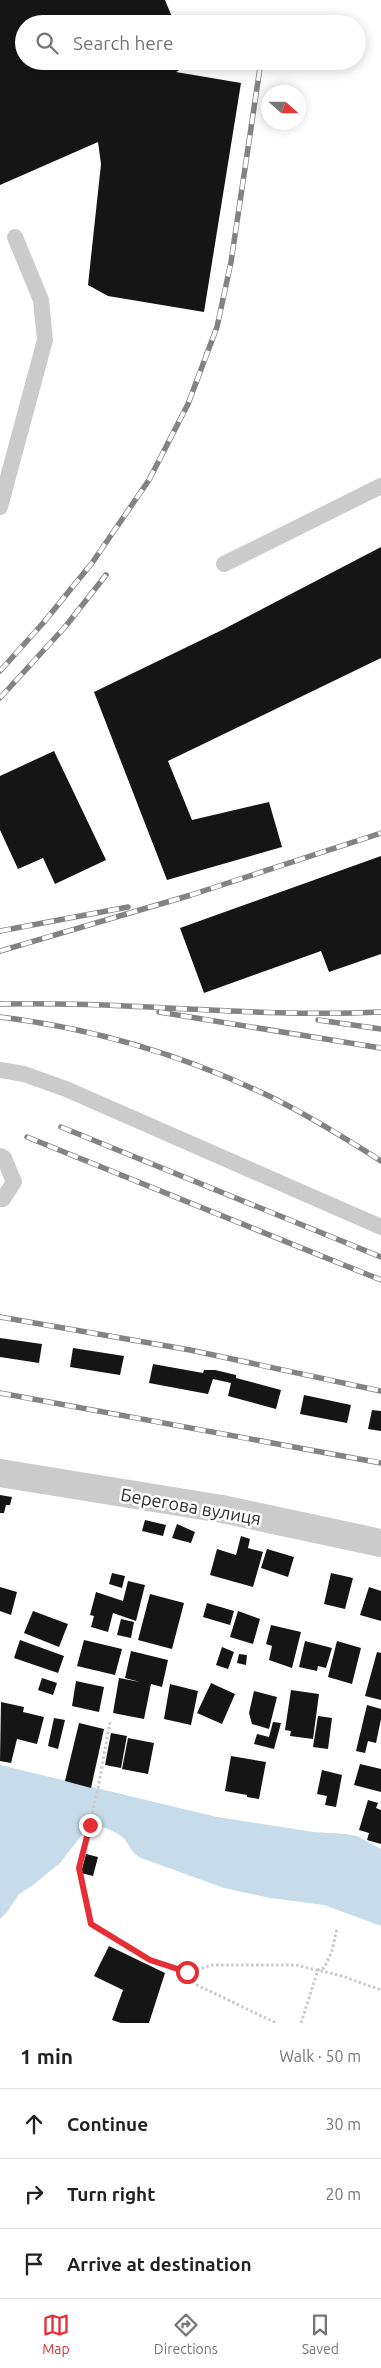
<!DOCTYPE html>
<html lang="en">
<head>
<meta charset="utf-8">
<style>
	:root { --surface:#fff; --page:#f2f2f2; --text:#222; --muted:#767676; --line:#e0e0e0; --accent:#e62e35 }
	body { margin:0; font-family:Ubuntu,sans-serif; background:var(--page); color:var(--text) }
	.compass { position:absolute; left:261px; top:85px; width:45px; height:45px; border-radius:50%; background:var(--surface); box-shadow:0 2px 12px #0003; rotate:111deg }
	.stop { position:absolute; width:15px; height:15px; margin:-11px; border:4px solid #e62e35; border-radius:50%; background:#fff }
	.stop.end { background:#e62e35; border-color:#fff; box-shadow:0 1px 5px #0008 }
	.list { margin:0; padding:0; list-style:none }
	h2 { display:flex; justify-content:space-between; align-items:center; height:65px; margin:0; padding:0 20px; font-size:21px }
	h2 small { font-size:16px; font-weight:400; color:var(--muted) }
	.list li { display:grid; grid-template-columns:32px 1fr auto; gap:15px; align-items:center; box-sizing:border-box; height:70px; padding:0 20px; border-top:1px solid var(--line) }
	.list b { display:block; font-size:19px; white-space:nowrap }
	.list em { font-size:16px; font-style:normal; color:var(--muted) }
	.icon { flex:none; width:28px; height:28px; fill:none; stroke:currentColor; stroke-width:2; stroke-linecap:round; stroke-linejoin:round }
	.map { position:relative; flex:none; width:381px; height:2023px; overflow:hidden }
	.search { position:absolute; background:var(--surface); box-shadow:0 2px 12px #0003; left:15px; right:15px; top:15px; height:55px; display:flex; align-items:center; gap:12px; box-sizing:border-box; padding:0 18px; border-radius:28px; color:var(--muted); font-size:19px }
	.sheet { height:275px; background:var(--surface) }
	nav { display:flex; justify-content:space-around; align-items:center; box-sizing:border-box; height:70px; border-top:1px solid var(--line); background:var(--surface); font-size:14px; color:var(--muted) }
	nav a { display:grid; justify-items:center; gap:2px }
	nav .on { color:var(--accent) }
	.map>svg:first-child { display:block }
	.water { fill:#c7dceb }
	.building { fill:#151515 }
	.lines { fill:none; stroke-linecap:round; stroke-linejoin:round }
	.path { stroke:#cbcbcb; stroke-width:3; stroke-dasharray:2.5 2.5; stroke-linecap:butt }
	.service { stroke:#cbcbcb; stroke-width:16 }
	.minor { stroke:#cbcbcb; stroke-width:28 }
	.rail-casing { stroke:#838383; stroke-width:5.5 }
	.rail { stroke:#fff; stroke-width:4; stroke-dasharray:11; stroke-linecap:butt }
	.route { stroke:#e62e35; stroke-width:6 }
	.labels { text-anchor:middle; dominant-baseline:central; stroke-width:5; stroke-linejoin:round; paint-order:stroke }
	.street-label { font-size:18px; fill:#2e2e2e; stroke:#fff }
</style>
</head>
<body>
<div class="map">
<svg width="381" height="2023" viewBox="0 0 381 2023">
	<rect width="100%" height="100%" fill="#fff"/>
	<path class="water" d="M0,1765L217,1817L314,1832L346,1834L357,1836L381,1849V1926L324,1905L270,1898L224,1888L141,1858C132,1853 131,1849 126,1841C120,1832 101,1826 90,1824L61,1862L32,1886L19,1894L7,1912L0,1919Z"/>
	<path class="building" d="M0,0H165L175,24H24V61H194L176,72L241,83L204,312L108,296L88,285L101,164L98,142L0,185Z
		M381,547V658L168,761L192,820L269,802L282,847L167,880L94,692L222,630Z
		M54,751L106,860L55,884L43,858L18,869L0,830V776Z
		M381,856V954L329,972L321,951L204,993L180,928Z
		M0,1338L42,1344L39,1363L0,1357Z
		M73,1348L124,1356L120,1375L70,1367Z
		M153,1364L203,1373L204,1370H215L236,1375V1378L281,1390L276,1409L228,1396L231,1383L213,1379L208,1394L149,1383Z
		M304,1395L351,1405L347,1423L300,1414Z
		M372,1410L381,1411V1431L368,1429Z
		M0,1495L12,1497L10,1505H6L4,1513H0Z
		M145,1520L166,1525L163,1536L142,1531Z
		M177,1524L195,1532L191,1543L172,1538Z
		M241,1536L250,1539L248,1548L263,1552L253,1587L210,1575L217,1549L236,1555Z
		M267,1549L294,1557L288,1577L261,1568Z
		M112,1573L125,1576L122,1588L109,1584Z
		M331,1573L353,1578L345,1609L324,1604Z
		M128,1581L145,1585L136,1621L113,1613L108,1632L91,1627L94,1616L90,1615L96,1592L123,1601Z
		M0,1587L17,1592L11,1615L0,1611Z
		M369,1587L381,1591V1621L360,1615Z
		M150,1594L184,1603L172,1649L138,1640Z
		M207,1603L234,1611L230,1625L203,1617Z
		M33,1611L68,1624L59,1647L24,1633Z
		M238,1611L260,1619L253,1644L230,1637Z
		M121,1619L134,1622L131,1638L117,1635Z
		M271,1625L301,1632L292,1668L269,1660L272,1646L266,1644Z
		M20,1640L64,1656L58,1673L14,1658Z
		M84,1640L122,1649L115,1675L77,1666Z
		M305,1641L332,1648L326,1668L318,1666L317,1671L299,1667Z
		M337,1641L361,1648L352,1684L328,1677Z
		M222,1647L234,1652L228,1669L216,1665Z
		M131,1651L168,1660L162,1687L151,1684L144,1719L113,1713L119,1678L140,1682L125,1678Z
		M377,1652L381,1653V1700L365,1696Z
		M239,1654L247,1655L246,1665L237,1663Z
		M42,1678L57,1683L53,1695L38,1690Z
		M76,1681L104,1687L99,1712L72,1706Z
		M211,1683L235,1694L222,1724L197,1713Z
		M170,1684L198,1691L191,1725L164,1719Z
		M291,1690L319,1694L313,1739L290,1736L291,1731L285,1730Z
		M254,1691L277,1697L269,1729L252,1724L249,1713Z
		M1,1702L24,1707L23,1712L44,1717L37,1744L17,1739L11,1763L0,1761Z
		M367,1705L381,1709V1719L376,1743L368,1741L365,1753L356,1751Z
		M318,1716L332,1718L328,1749L313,1747Z
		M54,1718L65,1720L58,1749L48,1746Z
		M273,1722L281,1723L274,1749L254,1744L257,1734L269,1737Z
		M79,1723L104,1729L91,1788L65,1781Z
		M111,1733L127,1736L121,1768L105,1765Z
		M128,1738L154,1743L148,1774L122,1769Z
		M231,1756L266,1762L259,1799L247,1797V1795L225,1791Z
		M360,1764L381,1769V1792L354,1785Z
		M322,1770L342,1775L336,1807L325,1805L327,1796L317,1794Z
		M368,1800L378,1803L376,1808L381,1810V1844L367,1840L369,1833L359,1830Z
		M86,1854L98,1857L93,1876L81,1873Z
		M109,1946L165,1973L149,2023H121L112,2020L123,1990L94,1976Z"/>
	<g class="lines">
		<path class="path" d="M110,1722L98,1789L79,1868L91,1924L151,1960L187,1972L197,1985L276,2023
			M187,1972L213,1965H296L342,1976L381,1990
			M301,2023L318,1970L324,1968L332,1951L337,1928"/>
		<path class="service" d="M0,507L45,340L41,300L15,237
			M224,564L381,486
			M0,1070L24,1074L66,1089L381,1227
			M0,1156L4,1158L14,1182L3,1199H0"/>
		<path class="minor" d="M0,1473L222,1509L381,1543"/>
		<g class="rail-casing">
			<path id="rail" d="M0,671L44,622L92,563L149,480L188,404L217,327L231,262L261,61
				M0,698L65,627L106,575
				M0,931L128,907
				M0,951L191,895L381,833
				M0,1004C127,1001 254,1018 381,1012
				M159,1012L381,1048
				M0,1017C92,1028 185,1056 269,1096C308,1115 345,1138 381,1161
				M318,1020L381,1029
				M61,1127L381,1257
				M27,1137L381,1280
				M0,1317L190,1350L381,1391
				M0,1393L381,1463"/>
		</g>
		<use href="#rail" class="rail"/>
	</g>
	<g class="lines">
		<path class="route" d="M90,1825L79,1868L91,1924L150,1960L187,1972"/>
	</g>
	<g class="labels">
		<g class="street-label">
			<text transform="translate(191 1506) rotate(10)">Берегова вулиця</text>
		</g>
	</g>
</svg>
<svg class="compass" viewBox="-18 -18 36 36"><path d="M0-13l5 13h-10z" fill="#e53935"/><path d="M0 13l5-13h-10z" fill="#767676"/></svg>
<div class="stop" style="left:187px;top:1972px"></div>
<div class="stop end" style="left:90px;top:1825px"></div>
<div class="search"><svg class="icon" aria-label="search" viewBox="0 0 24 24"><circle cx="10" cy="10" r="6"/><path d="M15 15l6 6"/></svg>Search here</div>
</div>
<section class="sheet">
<h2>1 min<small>Walk · 50 m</small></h2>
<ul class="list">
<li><svg class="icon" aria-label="ahead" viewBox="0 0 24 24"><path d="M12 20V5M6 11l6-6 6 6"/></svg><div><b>Continue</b></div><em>30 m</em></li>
<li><svg class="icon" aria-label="right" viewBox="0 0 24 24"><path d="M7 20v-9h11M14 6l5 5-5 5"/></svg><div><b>Turn right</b></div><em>20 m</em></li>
<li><svg class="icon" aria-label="arrive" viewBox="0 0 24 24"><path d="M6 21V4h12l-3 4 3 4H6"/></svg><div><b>Arrive at destination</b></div></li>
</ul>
</section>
<nav>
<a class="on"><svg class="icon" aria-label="map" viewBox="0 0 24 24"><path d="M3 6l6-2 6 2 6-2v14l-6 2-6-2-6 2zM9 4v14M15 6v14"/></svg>Map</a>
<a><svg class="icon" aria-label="directions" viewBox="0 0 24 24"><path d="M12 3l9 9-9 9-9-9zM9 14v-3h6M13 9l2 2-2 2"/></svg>Directions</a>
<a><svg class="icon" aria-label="saved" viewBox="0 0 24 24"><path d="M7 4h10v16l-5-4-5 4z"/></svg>Saved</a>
</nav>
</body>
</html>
